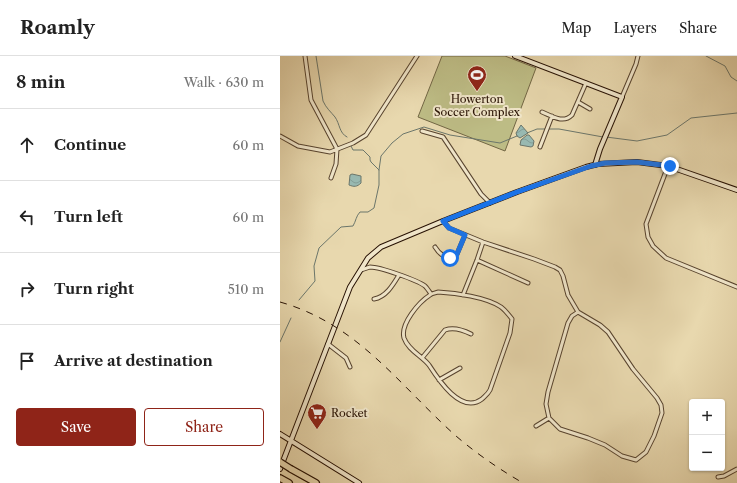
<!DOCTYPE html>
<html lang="en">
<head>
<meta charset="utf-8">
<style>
	:root { --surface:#fff; --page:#f6f6f6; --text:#222; --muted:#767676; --line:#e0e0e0; --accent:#8f2418 }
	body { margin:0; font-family:"Libre Caslon Text",serif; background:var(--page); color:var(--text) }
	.controls { position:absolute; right:12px; bottom:12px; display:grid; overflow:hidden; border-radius:4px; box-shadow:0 1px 3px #0004 }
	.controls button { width:36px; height:36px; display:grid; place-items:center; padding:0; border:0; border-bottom:1px solid var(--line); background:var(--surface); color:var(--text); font:20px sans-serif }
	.stop { position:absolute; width:12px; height:12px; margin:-9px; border:3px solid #1a73e8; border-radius:50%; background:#fff }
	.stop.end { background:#1a73e8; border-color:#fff; box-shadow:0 1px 4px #0008 }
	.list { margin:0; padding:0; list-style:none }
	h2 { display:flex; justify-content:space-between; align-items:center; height:52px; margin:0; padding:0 16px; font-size:17px }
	h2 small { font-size:13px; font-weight:400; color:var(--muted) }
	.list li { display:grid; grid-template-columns:26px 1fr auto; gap:12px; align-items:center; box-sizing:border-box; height:72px; padding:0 16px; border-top:1px solid var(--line) }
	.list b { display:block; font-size:15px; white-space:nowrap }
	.list em { font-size:13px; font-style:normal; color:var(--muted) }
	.actions { display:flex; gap:8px; padding:12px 16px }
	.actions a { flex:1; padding:9px 0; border:1px solid var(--accent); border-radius:4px; text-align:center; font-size:14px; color:var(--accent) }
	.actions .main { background:var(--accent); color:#fff }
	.icon { flex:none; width:22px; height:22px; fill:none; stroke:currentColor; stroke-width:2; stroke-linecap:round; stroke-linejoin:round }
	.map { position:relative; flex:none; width:457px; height:427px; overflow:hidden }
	header { display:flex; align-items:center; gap:24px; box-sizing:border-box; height:56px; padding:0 20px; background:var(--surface); border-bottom:1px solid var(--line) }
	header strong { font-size:19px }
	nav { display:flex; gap:22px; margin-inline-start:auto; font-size:14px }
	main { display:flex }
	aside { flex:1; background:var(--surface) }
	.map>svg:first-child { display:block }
	.grass { fill:#bdbc85; stroke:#726644 }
	.water { fill:url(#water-waves); stroke:#6b766b }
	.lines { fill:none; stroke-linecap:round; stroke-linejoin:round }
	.stream { stroke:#6b766b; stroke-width:1 }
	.street-casing { stroke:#57432e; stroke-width:5 }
	.secondary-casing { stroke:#271103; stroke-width:6 }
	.highway-casing { stroke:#271103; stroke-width:8 }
	.street { stroke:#f0e6ca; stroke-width:3 }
	.secondary { stroke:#f0e6ca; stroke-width:4 }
	.highway { stroke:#e8d8ae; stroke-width:5.5 }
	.rail { stroke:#271103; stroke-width:1; stroke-dasharray:7 7; stroke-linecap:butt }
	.highway-bridge-casing { stroke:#271103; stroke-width:8; stroke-linecap:butt }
	.highway-bridge { stroke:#e8d8ae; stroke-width:5.5 }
	.route { stroke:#1a73e8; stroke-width:5 }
	.labels { text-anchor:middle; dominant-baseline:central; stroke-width:4; stroke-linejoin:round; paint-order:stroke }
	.poi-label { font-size:11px; fill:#271103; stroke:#f0e6ca }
</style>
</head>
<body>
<header>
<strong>Roamly</strong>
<nav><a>Map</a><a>Layers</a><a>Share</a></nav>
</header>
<main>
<aside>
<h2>8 min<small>Walk · 630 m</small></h2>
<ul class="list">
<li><svg class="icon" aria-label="ahead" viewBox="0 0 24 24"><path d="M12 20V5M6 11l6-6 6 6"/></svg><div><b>Continue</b></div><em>60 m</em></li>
<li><svg class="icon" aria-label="left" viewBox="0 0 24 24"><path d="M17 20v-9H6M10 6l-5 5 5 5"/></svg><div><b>Turn left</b></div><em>60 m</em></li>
<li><svg class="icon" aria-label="right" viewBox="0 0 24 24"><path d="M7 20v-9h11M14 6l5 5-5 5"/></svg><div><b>Turn right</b></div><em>510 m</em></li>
<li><svg class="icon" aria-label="arrive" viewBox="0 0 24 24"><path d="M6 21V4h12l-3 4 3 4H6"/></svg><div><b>Arrive at destination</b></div></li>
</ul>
<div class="actions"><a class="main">Save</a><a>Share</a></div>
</aside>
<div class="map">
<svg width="457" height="427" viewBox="0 0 457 427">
	<defs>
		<pattern id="water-waves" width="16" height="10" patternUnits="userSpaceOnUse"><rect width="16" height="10" fill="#98b9b1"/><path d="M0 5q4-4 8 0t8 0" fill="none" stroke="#839e97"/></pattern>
	</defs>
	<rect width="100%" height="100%" fill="#e8d8ae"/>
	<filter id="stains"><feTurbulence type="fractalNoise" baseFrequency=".005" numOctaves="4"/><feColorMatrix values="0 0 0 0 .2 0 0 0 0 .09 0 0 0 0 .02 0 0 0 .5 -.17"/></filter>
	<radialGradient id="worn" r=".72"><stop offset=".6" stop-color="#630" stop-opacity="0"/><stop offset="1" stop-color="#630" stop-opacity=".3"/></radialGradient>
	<path class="grass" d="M162,0H225L256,12L225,95L138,61Z"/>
	<path class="water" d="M241,69L248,77L240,82L237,80L236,77Z
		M247,79H249L254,85L253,90L251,91L240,89L241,84Z
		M72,118L81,120V127C77,131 74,131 69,129L70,119Z"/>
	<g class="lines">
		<path class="stream" d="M36,0L43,45C46,52 51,56 55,61C60,68 59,77 67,81
			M426,0L445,10L451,21L457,25
			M269,73H279L323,81
			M247,77L257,73H266
			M326,81L357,85L387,79L411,62L457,57
			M99,114L101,100L112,87L123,78L144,71L170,79L220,87L237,80
			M19,244L35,225L34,210L39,192L61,171L73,170C76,165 76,160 80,156H88L94,152L99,129V114L91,106L90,104V101L83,94H73L71,90
			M0,286L11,262"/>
		<g class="street-casing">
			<path id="street" d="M25,0L31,44L57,93L56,108L51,122
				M342,41L356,8L358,0
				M298,46L310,53
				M262,56C272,60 283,68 292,59L306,27
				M142,75L163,81L201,138L210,147
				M0,80L18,90L50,96L73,87L86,79L137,0
				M260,91L272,60
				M388,110L366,168L368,181L373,190L386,202L457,231
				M163,165L169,172L203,186L254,203L275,211L280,214L283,220L288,239L298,256L320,269L328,276L353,313L377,342L381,349L382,357L374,380L366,396L356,404L342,400L325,389L308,382L280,373L269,362L266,348L268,336L288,267L292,260L298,256
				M155,191C160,199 165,202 174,202L177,198L185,179
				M197,204L248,227
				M81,214C84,213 87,212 90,211C100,211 137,224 145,230C147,232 149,235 151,238
				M158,236C176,237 206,241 221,251C225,254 229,259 232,263L230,277L210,334C208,338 205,340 202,343C181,359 158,323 149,309C142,300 128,294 124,282C120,268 139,246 150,239C152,237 156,237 158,236Z
				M183,239L197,204L203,186
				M94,243C106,241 113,229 119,219
				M48,288L66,302L70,311
				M142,302L165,274C173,271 183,274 191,278
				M159,324L180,312
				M256,370L269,362
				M438,421L444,420L457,413"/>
		</g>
		<g class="secondary-casing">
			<path id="secondary" d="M235,0L342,41L320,93L315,109
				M0,378L79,427
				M0,413L70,231L88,202L101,191L163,165L237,136L306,111L318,108L357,106L388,110L457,134"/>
		</g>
		<g class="highway-casing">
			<path id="highway" d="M11,413L36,427
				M0,422L9,427"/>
		</g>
		<use href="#street" class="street"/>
		<use href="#secondary" class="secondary"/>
		<use href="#highway" class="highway"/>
		<path class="rail" d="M0,246C78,268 119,329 176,380C197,398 219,413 243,427"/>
		<g class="highway-bridge-casing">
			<path id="highway-bridge" d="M0,406L11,413"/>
		</g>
		<use href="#highway-bridge" class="highway-bridge"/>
	</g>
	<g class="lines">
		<path class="route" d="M170,202H174L177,198L185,179L169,172L163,165L237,136L311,110L325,107L357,106L390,110"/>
	</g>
	<defs>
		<g id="stadium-pin" transform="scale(1)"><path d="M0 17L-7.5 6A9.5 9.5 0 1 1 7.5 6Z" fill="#8f2418" stroke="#f0e6ca"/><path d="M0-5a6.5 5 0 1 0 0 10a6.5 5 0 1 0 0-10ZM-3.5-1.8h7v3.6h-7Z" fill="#fff"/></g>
		<g id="supermarket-pin" transform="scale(1)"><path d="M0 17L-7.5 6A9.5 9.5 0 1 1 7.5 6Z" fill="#8f2418" stroke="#f0e6ca"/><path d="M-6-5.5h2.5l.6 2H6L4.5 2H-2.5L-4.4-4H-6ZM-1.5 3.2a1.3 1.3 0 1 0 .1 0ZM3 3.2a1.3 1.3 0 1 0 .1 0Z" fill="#fff"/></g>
	</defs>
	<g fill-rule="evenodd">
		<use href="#stadium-pin" x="197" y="19"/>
		<use href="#supermarket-pin" x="37" y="357"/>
	</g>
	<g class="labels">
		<g class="poi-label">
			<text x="197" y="43">Howerton<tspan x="197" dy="13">Soccer Complex</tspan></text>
			<text x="51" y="357" text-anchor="start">Rocket</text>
		</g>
	</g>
	<rect width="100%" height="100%" filter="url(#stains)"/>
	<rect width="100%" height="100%" fill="url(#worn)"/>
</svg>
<div class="controls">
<button>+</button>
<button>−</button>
</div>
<div class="stop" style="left:170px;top:202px"></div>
<div class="stop end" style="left:390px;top:110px"></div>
</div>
</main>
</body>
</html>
